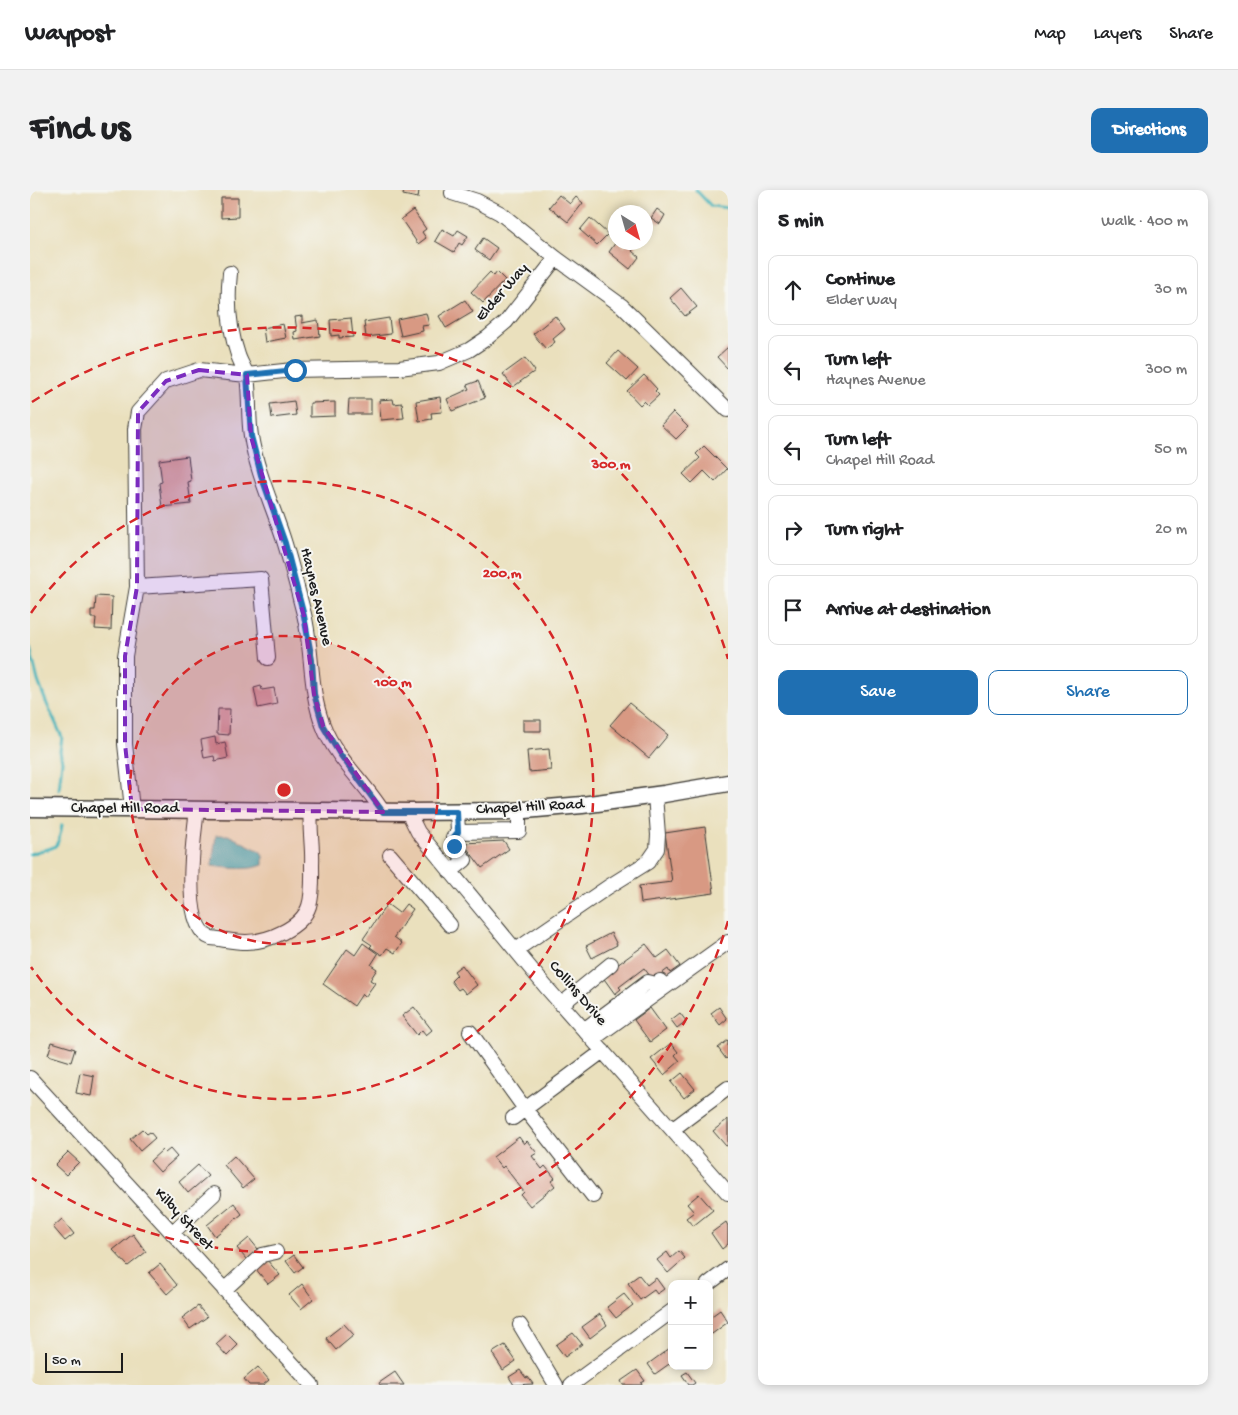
<!DOCTYPE html>
<html lang="en">
<head>
<meta charset="utf-8">
<style>
	:root { --surface:#fff; --page:#f2f2f2; --text:#202124; --muted:#757577; --line:#e0e0e0; --accent:#1f6fb2 }
	body { margin:0; font-family:"Gochi Hand",sans-serif; background:var(--page); color:var(--text) }
	.controls { position:absolute; right:15px; bottom:15px; display:grid; overflow:hidden; border-radius:10px; box-shadow:0 2px 8px #0003 }
	.controls button { width:45px; height:45px; display:grid; place-items:center; padding:0; border:0; border-bottom:1px solid var(--line); background:var(--surface); color:var(--text); font:25px sans-serif }
	.compass { position:absolute; left:578px; top:15px; width:45px; height:45px; border-radius:50%; background:var(--surface); box-shadow:0 2px 8px #0003; rotate:143deg }
	.scale { position:absolute; left:15px; bottom:12px; width:78px; box-sizing:border-box; padding-left:5px; border:2px solid #1c1c1c; border-top:0; font-size:14px; line-height:18px; white-space:nowrap; color:#1c1c1c; -webkit-text-stroke:4px #f6f6f2; paint-order:stroke }
	.stop { position:absolute; width:15px; height:15px; margin:-11px; border:4px solid #1f6fb2; border-radius:50%; background:#fff }
	.stop.end { background:#1f6fb2; border-color:#fff; box-shadow:0 1px 5px #0008 }
	.list { margin:0; padding:0; list-style:none }
	h2 { display:flex; justify-content:space-between; align-items:center; height:65px; margin:0; padding:0 20px; font-size:21px }
	h2 small { font-size:16px; font-weight:400; color:var(--muted) }
	.list li { display:grid; grid-template-columns:32px 1fr auto; gap:15px; align-items:center; box-sizing:border-box; height:70px; margin:0 10px 10px; padding:0 10px; border:1px solid var(--line); border-radius:10px }
	.list b { display:block; font-size:19px; white-space:nowrap }
	.list p { margin:0; font-size:16px; white-space:nowrap; color:var(--muted) }
	.list em { font-size:16px; font-style:normal; color:var(--muted) }
	.actions { display:flex; gap:10px; padding:15px 20px }
	.actions a { flex:1; padding:11px 0; border:1px solid var(--accent); border-radius:10px; text-align:center; font-size:18px; color:var(--accent) }
	.actions .main { background:var(--accent); color:#fff }
	.icon { flex:none; width:28px; height:28px; fill:none; stroke:currentColor; stroke-width:2; stroke-linecap:round; stroke-linejoin:round }
	.map { position:relative; flex:none; width:698px; height:1195px; overflow:hidden; border-radius:10px }
	header { display:flex; align-items:center; gap:30px; box-sizing:border-box; height:70px; padding:0 25px; background:var(--surface); border-bottom:1px solid var(--line) }
	header strong { font-size:24px }
	nav { display:flex; gap:28px; margin-inline-start:auto; font-size:18px }
	.intro { display:flex; align-items:center; justify-content:space-between; box-sizing:border-box; height:120px; padding:0 30px }
	h1 { margin:0; font-size:35px }
	.button { padding:12px 22px; border-radius:10px; background:var(--accent); color:#fff; font-size:18px; font-weight:700 }
	main { display:flex; gap:30px; padding:0 30px }
	aside { flex:1; background:var(--surface); border-radius:10px; box-shadow:0 2px 8px #0003 }
	.map>svg:first-child { display:block }
	.water { fill:#41b2ba; stroke:#2e676b }
	.lines { fill:none; stroke-linecap:round; stroke-linejoin:round }
	.stream { stroke:#41b2ba; stroke-width:3 }
	.building { fill:#d89983 }
	.minor-casing { stroke:#3b3934; stroke-width:16 }
	.major-casing { stroke:#3b3934; stroke-width:19 }
	.minor { stroke:#fff; stroke-width:14 }
	.major { stroke:#fff; stroke-width:16 }
	.route { stroke:#1f6fb2; stroke-width:6 }
	.marked { fill:#7b2cbf; fill-opacity:0.2; stroke:#7b2cbf; stroke-width:4; stroke-dasharray:10 6; stroke-linejoin:round }
	.ring { fill:none; stroke:#d62828; stroke-width:2.5; stroke-dasharray:9 6 }
	.labels { text-anchor:middle; dominant-baseline:central; stroke-width:4; stroke-linejoin:round; paint-order:stroke }
	.street-label { font-size:16px; fill:#1c1c1c; stroke:#f6f6f2 }
	.centre { fill:#d62828; stroke:#f6f6f2; stroke-width:2.5 }
	.ring-label { font-size:15px; text-anchor:middle; font-weight:bold; fill:#d62828; stroke:#f6f6f2; stroke-width:4; stroke-linejoin:round; paint-order:stroke }
</style>
</head>
<body>
<header>
<strong>Waypost</strong>
<nav><a>Map</a><a>Layers</a><a>Share</a></nav>
</header>
<div class="intro"><h1>Find us</h1><a class="button">Directions</a></div>
<main>
<div class="map">
<svg width="698" height="1195" viewBox="0 0 698 1195">
	<rect width="100%" height="100%" fill="#f6f6f2"/>
	<filter id="ink" filterUnits="userSpaceOnUse"><feTurbulence type="fractalNoise" baseFrequency=".02" numOctaves="2"/><feDisplacementMap in="SourceGraphic" scale="10" xChannelSelector="R" yChannelSelector="G"/><feConvolveMatrix kernelMatrix="1 2 1 2 8 2 1 2 1" color-interpolation-filters="sRGB"/></filter>
	<filter id="wash" filterUnits="userSpaceOnUse"><feTurbulence type="fractalNoise" baseFrequency=".0096" numOctaves="4" result="noise"/><feDisplacementMap in="SourceGraphic" scale="20" xChannelSelector="R" yChannelSelector="G"/><feGaussianBlur stdDeviation="1.12" result="paint"/><feColorMatrix in="noise" values="0 0 0 0 0 0 0 0 0 0 0 0 0 0 0 0 0 1.4 0 .05"/><feComposite in="paint" operator="in"/></filter>
	<g filter="url(#wash)">
		<rect width="100%" height="100%" fill="#eae0bd"/>
		<path class="water" d="M186,645H198L230,661L233,665V675C218,681 198,678 182,676Z"/>
		<g class="lines">
			<path class="stream" d="M666,0L681,16L698,18
				M0,1L1,0
				M0,458L8,491L16,512L32,547L30,561L32,571L29,600
				M0,664C24,655 27,665 32,635"/>
		</g>
		<g id="blocks">
			<path class="building" d="M374,0H389L388,8L373,5Z
				M529,5L540,14L546,7L553,13L538,32L519,17Z
				M191,8H208V27L191,28Z
				M627,19L635,25L630,34L621,28Z
				M383,20L396,39L392,42L396,48L388,54L371,29Z
				M560,28L578,44L567,55L550,40Z
				M412,39L424,46L428,40L438,46L432,55L429,53L424,62L405,51Z
				M453,48L467,58L459,70L445,60Z
				M586,52H590L595,57L598,52H601L606,56L602,61L609,67L600,79L579,62Z
				M460,82L464,86L467,82L475,90L453,113L441,102Z
				M651,98L667,117L655,126L640,108Z
				M435,110L443,122L416,138L409,126Z
				M396,123L399,135L392,136L393,141L371,146L367,129Z
				M272,126V133L288,130L290,146L265,150L264,142L267,141L265,127Z
				M525,126L535,139L523,149L525,152L516,159L503,144Z
				M321,128L323,147L309,148V145L301,146L300,130Z
				M359,128L361,144L336,147L334,132Z
				M253,134L256,148L235,152L233,138Z
				M698,157V179L687,167Z
				M588,161L608,179L597,191L577,173Z
				M495,168L505,181L483,197L473,184Z
				M614,185L627,199L625,201L629,205L618,215L614,211L610,215L597,201Z
				M448,191L455,208L422,221L417,209L439,199L437,195Z
				M410,207L412,222L401,223L402,229L389,231L386,211Z
				M319,209H341V224H318Z
				M363,209L364,214L372,213L374,228L351,230L349,210Z
				M264,211L266,225L242,228L240,214Z
				M305,212V226L280,227V213Z
				M643,222L658,237L646,249L631,235Z
				M674,256L697,279L685,292L674,281L662,293L653,284L670,268L666,264Z
				M158,266L161,291L158,292L161,314L132,317L129,293L132,292L129,270Z
				M66,406L82,407L81,440L65,439L66,428H61V420H65Z
				M231,496L232,500L244,498L247,514L228,518L224,498Z
				M599,513L638,545L619,568L580,535Z
				M188,519H200L199,545L187,544Z
				M493,530H511V541H493Z
				M185,547L186,554L195,552L198,568L185,571L184,566L174,568L171,550Z
				M519,559L521,580L499,582L497,561Z
				M675,637L684,703L611,713L609,696L642,692L635,643Z
				M474,651L479,659L452,678L433,653Z
				M357,714L369,723L376,714L383,719L364,747L372,753L365,763L357,758L352,765L340,757L342,755L333,749Z
				M581,743L587,755L562,768L556,756Z
				M333,753L348,764L341,775L347,779L340,790L345,793L335,807L332,804L324,816L293,794L317,759L325,765Z
				M616,754L627,768L638,760L650,776L640,783L638,779L623,790L614,778L589,797L591,799L585,804L572,786Z
				M432,775L447,795L436,804L431,798L428,800L421,791L427,785L424,781Z
				M384,817L402,840L396,845L392,840L387,845L372,826Z
				M689,817L697,829L690,835L681,823Z
				M620,818L636,840L620,852L604,830Z
				M650,823L656,831L647,838L641,830Z
				M698,850V867L696,869L688,858Z
				M22,852L45,859L41,872L18,865Z
				M641,853L648,862L645,865L650,871L634,885L621,869Z
				M50,883L64,886L61,906L46,903Z
				M652,883L665,899L654,908L641,892Z
				M698,929V955L696,956L683,941Z
				M112,939L117,944L120,942L125,948L110,961L100,949Z
				M489,947L494,954L497,951L507,963L502,966L512,979L515,976L525,988L521,991L525,996L500,1016L491,1005L494,1002L474,976L472,978L463,967Z
				M140,959L147,967L130,982L120,971L132,960L135,963Z
				M38,962L49,972L36,985L25,975Z
				M204,966L224,989L213,998L194,975Z
				M168,975L178,986L158,1003L149,992Z
				M669,1004L683,1020L663,1036L656,1028L664,1022L657,1014Z
				M204,1013L212,1024L185,1046L177,1035Z
				M32,1029L44,1044L35,1051L23,1037Z
				M696,1032L698,1036V1054L692,1059L681,1043Z
				M103,1044L116,1062L98,1076L83,1060Z
				M219,1048L228,1059L216,1069L207,1058Z
				M649,1061L655,1068L638,1083L627,1070L637,1062L641,1068Z
				M264,1065L273,1077L265,1083L256,1071Z
				M236,1069L250,1085L238,1094L225,1078Z
				M130,1074L147,1095L137,1104L119,1083Z
				M609,1085L617,1095L626,1088L634,1099L627,1104L624,1100L610,1110L598,1093Z
				M272,1094L283,1109L271,1119L259,1105Z
				M594,1104L603,1115L586,1128L577,1117Z
				M168,1116L177,1127L160,1139L152,1128Z
				M690,1120L698,1132L682,1144L679,1140V1128Z
				M570,1124L577,1135L560,1148L552,1137Z
				M314,1134L324,1145L306,1160L296,1148Z
				M543,1143L552,1154L535,1167L526,1155Z
				M197,1144L208,1155L197,1166L186,1154Z
				M475,1155L486,1171L473,1180L462,1163Z
				M640,1158L642,1160V1172L625,1184L618,1174Z
				M228,1177L239,1190L233,1195H219L214,1189Z
				M490,1180L496,1188L498,1187L503,1194L484,1195L479,1187Z
				M607,1180L615,1191L611,1193L612,1195H593L591,1191Z
				M365,1182L374,1195H350L349,1193Z
				M657,1182L665,1193L662,1195H659L652,1185Z"/>
		</g>
	</g>
	<g filter="url(#ink)">
		<use href="#blocks" fill-opacity="0" stroke="#3b3934" stroke-width="1"/>
		<g class="lines">
			<g class="minor-casing">
				<path id="minor" d="M422,3L447,11L470,23L526,68L592,116L698,220
					M200,83C197,111 199,139 208,165C210,172 215,179 217,186C220,206 218,227 221,246C227,284 244,318 255,354C262,377 268,401 274,424C283,461 279,500 293,535C305,568 335,592 353,622
					M107,397L231,389L238,468
					M102,619L95,554V466L107,397L105,239L108,222L136,191L169,180L217,185L263,180L369,178L409,173L439,160L457,148L476,132L526,68
					M167,619C164,645 150,738 181,748C192,749 204,752 216,752C237,752 272,738 279,716C283,704 282,687 282,674C283,656 279,639 281,621
					M378,622L388,642L516,797L698,1003
					M427,622L428,642L489,641V621
					M360,665L420,735
					M420,682L435,670L424,657L423,648L428,642
					M486,760L578,697L618,672L627,659L628,645L625,605
					M532,814L581,774
					M555,839L618,792L626,794L630,791L634,797
					M440,842L495,919L563,1006
					M563,849L698,752
					M0,888L282,1195
					M483,928L573,861
					M643,939L698,898
					M142,1043L184,1004
					M678,1094L698,1079
					M194,1100L232,1065L246,1062
					M490,1135L526,1195
					M541,1195L642,1121"/>
			</g>
			<g class="major-casing">
				<path id="major" d="M0,618L378,622L484,621L552,615L634,604L698,593"/>
			</g>
			<use href="#minor" class="minor"/>
			<use href="#major" class="major"/>
		</g>
	</g>
	<g class="lines" filter="url(#ink)">
		<path class="route" d="M265,180L217,185L221,246L231,285L255,353L274,426L282,470L284,504L293,536L309,563L353,622H427L428,642L423,648L424,656"/>
	</g>
	<path class="marked" d="M169,180L217,185L221,247L274,426L284,504L293,536L353,622L102,619L95,554V466L107,397L108,222L136,191Z"/>
	<circle cx="254" cy="600" r="154" fill="#d62828" fill-opacity=".12"/>
	<g class="ring">
		<circle cx="254" cy="600" r="154"/>
		<path d="M1 423A309 309 0 1 1 1 777"/>
		<path d="M698 731A463 463 0 0 1 2 988M2 212A463 463 0 0 1 698 469"/>
	</g>
	<g class="labels">
		<g class="street-label">
			<text transform="translate(473 103) rotate(-49)">Elder Way</text>
			<text transform="translate(285 407) rotate(77)">Haynes Avenue</text>
			<text transform="translate(500 618) rotate(-3)">Chapel Hill Road</text>
			<text x="95" y="619">Chapel Hill Road</text>
			<text transform="translate(547 804) rotate(49)">Collins Drive</text>
			<text transform="translate(153 1030) rotate(47)">Kilby Street</text>
		</g>
	</g>
	<circle cx="254" cy="600" r="8" class="centre"/>
	<g class="ring-label">
		<text x="581" y="278">300 m</text>
		<text x="472" y="387">200 m</text>
		<text x="363" y="496">100 m</text>
	</g>
</svg>
<div class="controls">
<button>+</button>
<button>−</button>
</div>
<svg class="compass" viewBox="-18 -18 36 36"><path d="M0-13l5 13h-10z" fill="#e53935"/><path d="M0 13l5-13h-10z" fill="#757577"/></svg>
<div class="scale">50 m</div>
<div class="stop" style="left:265px;top:180px"></div>
<div class="stop end" style="left:424px;top:656px"></div>
</div>
<aside>
<h2>5 min<small>Walk · 400 m</small></h2>
<ul class="list">
<li><svg class="icon" aria-label="ahead" viewBox="0 0 24 24"><path d="M12 20V5M6 11l6-6 6 6"/></svg><div><b>Continue</b><p>Elder Way</p></div><em>30 m</em></li>
<li><svg class="icon" aria-label="left" viewBox="0 0 24 24"><path d="M17 20v-9H6M10 6l-5 5 5 5"/></svg><div><b>Turn left</b><p>Haynes Avenue</p></div><em>300 m</em></li>
<li><svg class="icon" aria-label="left" viewBox="0 0 24 24"><path d="M17 20v-9H6M10 6l-5 5 5 5"/></svg><div><b>Turn left</b><p>Chapel Hill Road</p></div><em>50 m</em></li>
<li><svg class="icon" aria-label="right" viewBox="0 0 24 24"><path d="M7 20v-9h11M14 6l5 5-5 5"/></svg><div><b>Turn right</b></div><em>20 m</em></li>
<li><svg class="icon" aria-label="arrive" viewBox="0 0 24 24"><path d="M6 21V4h12l-3 4 3 4H6"/></svg><div><b>Arrive at destination</b></div></li>
</ul>
<div class="actions"><a class="main">Save</a><a>Share</a></div>
</aside>
</main>
</body>
</html>
